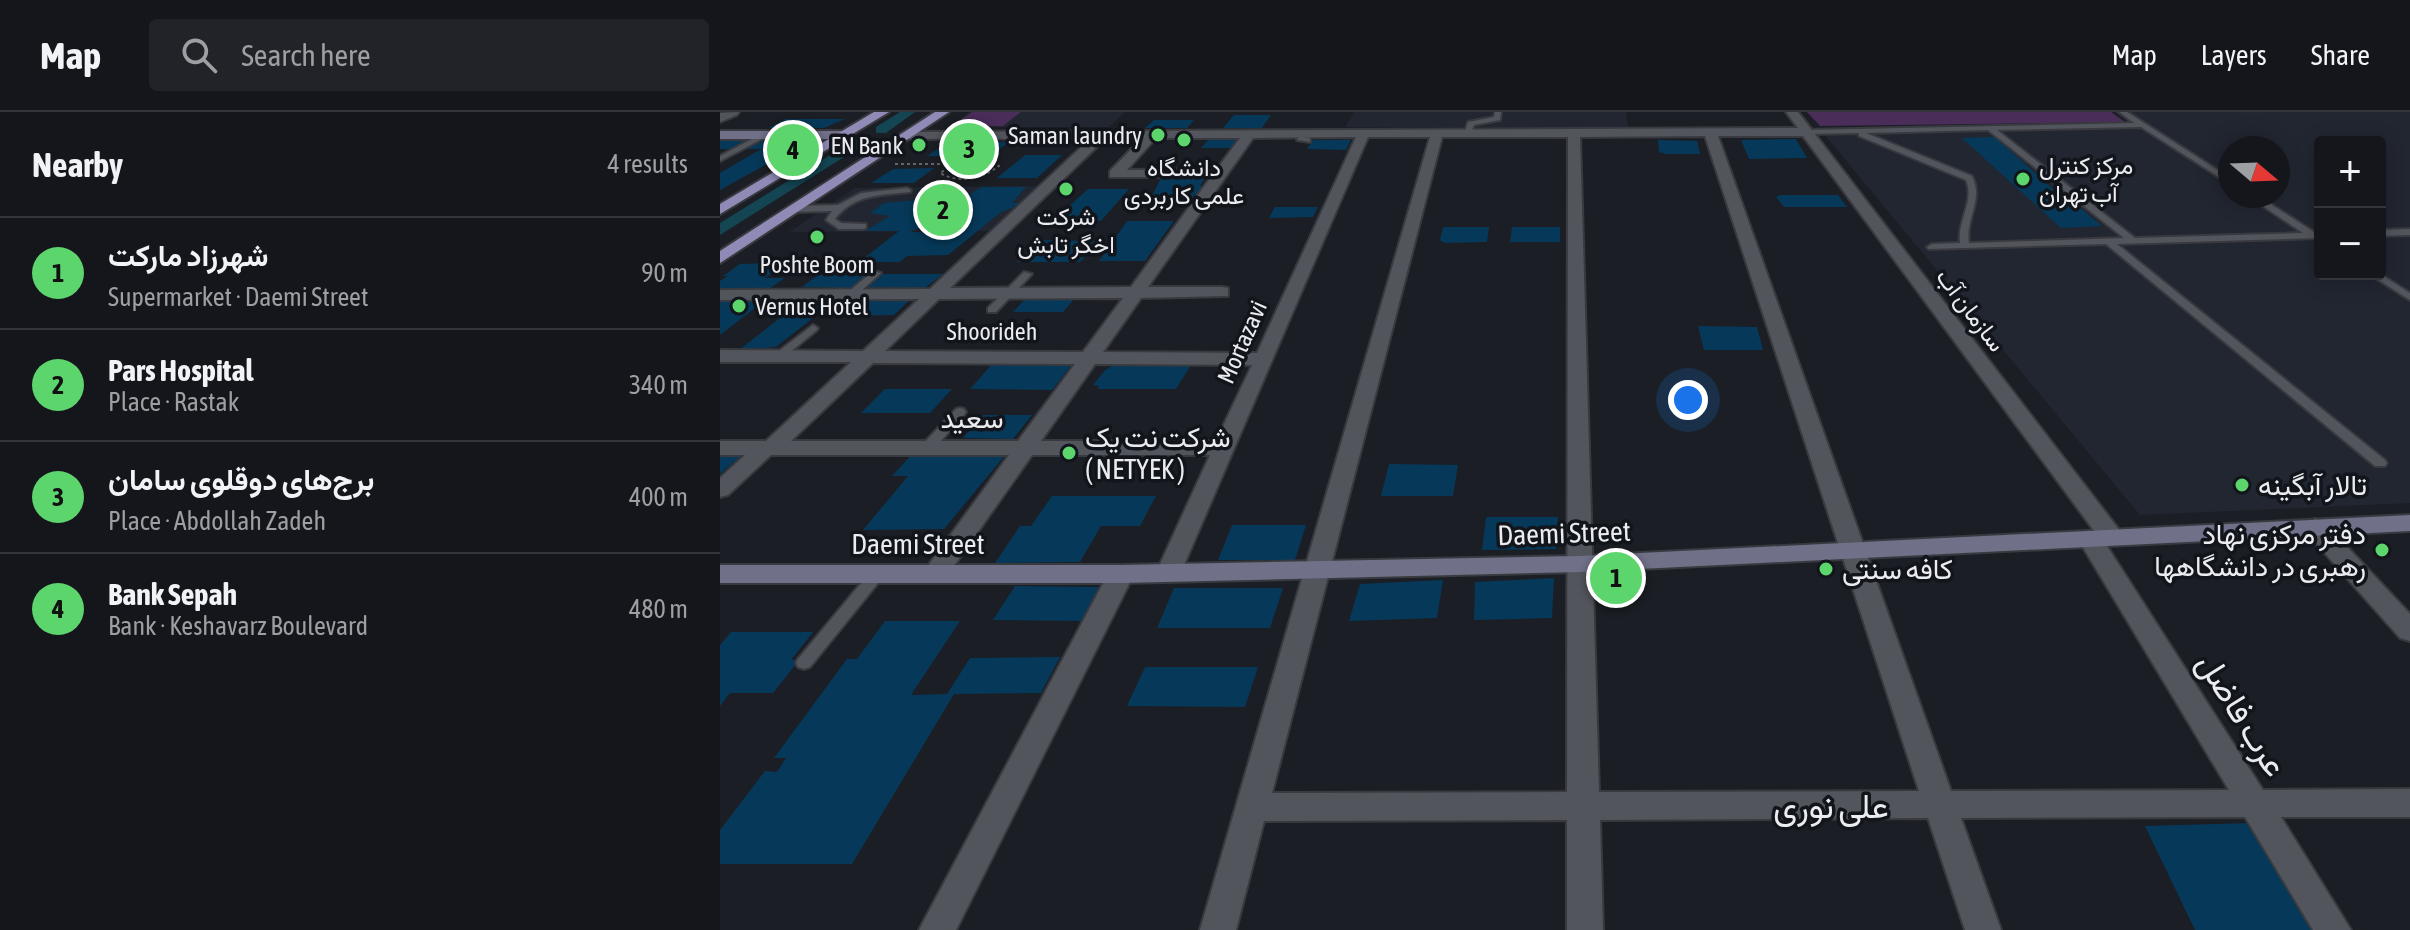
<!DOCTYPE html>
<html lang="en">
<head>
<meta charset="utf-8">
<style>
	:root { --surface:#14161b; --page:#212328; --text:#f1f3f6; --muted:#9d9fa3; --line:#33353a; --accent:#5cd56d }
	body { margin:0; font-family:"Asap Condensed",Vazirmatn,sans-serif; background:var(--page); color:var(--text) }
	.controls { position:absolute; right:24px; top:24px; display:grid; overflow:hidden; border-radius:8px; box-shadow:0 4px 20px #0003 }
	.controls button { width:72px; height:72px; display:grid; place-items:center; padding:0; border:0; border-bottom:2px solid var(--line); background:var(--surface); color:var(--text); font:40px sans-serif }
	.compass { position:absolute; left:1498px; top:24px; width:72px; height:72px; border-radius:50%; background:var(--surface); box-shadow:0 4px 20px #0003; rotate:109deg }
	.you { position:absolute; left:968px; top:288px; width:28px; height:28px; margin:-20px; border:6px solid #fff; border-radius:50%; background:#1a73e8; box-shadow:0 0 0 12px #1a73e833 }
	.badge { display:grid; place-items:center; width:52px; height:52px; border-radius:50%; background:var(--accent); color:#111; font-size:26px; font-weight:700 }
	.pin { position:absolute; translate:-50% -50%; border:4px solid #fff; box-shadow:0 2px 8px #0006 }
	.list { margin:0; padding:0; list-style:none }
	h2 { display:flex; justify-content:space-between; align-items:center; height:104px; margin:0; padding:0 32px; font-size:34px }
	h2 small { font-size:26px; font-weight:400; color:var(--muted) }
	.list li { display:grid; grid-template-columns:52px 1fr auto; gap:24px; align-items:center; box-sizing:border-box; height:112px; padding:0 32px; border-top:2px solid var(--line) }
	.list b { display:block; font-size:30px; white-space:nowrap }
	.list p { margin:0; font-size:26px; white-space:nowrap; color:var(--muted) }
	.list em { font-size:26px; font-style:normal; color:var(--muted) }
	.icon { flex:none; width:44px; height:44px; fill:none; stroke:currentColor; stroke-width:2; stroke-linecap:round; stroke-linejoin:round }
	.map { position:relative; flex:none; width:1690px; height:818px; overflow:hidden }
	header { display:flex; align-items:center; gap:48px; box-sizing:border-box; height:112px; padding:0 40px; background:var(--surface); border-bottom:2px solid var(--line) }
	header strong { font-size:38px }
	nav { display:flex; gap:44px; margin-inline-start:auto; font-size:28px }
	.search { width:560px; height:72px; background:var(--page); display:flex; align-items:center; gap:20px; box-sizing:border-box; padding:0 28px; border-radius:8px; color:var(--muted); font-size:30px }
	main { display:flex }
	aside { flex:1; background:var(--surface) }
	.map>svg:first-child { display:block }
	.built { fill:#212631; fill-rule:evenodd }
	.green { fill:#4b2d5a }
	.lines { fill:none; stroke-linecap:round; stroke-linejoin:round }
	.canal { fill:#134552; fill-rule:evenodd }
	.building { fill:#063959; fill-rule:evenodd }
	.lane-casing { stroke:#383a3f; stroke-width:4 }
	.street-casing { stroke:#383a3f; stroke-width:4 }
	.secondary-casing { stroke:#383a3f; stroke-width:4 }
	.primary-casing { stroke:#383a3f; stroke-width:4 }
	.path { stroke:#64666c; stroke-width:2; stroke-dasharray:3 3; stroke-linecap:butt }
	.lane { fill:#52555c; fill-rule:evenodd }
	.street { fill:#52555c; fill-rule:evenodd }
	.secondary { fill:#707089; fill-rule:evenodd }
	.primary { fill:#8f8ab6; fill-rule:evenodd }
	.poi-dot { fill:#5cd56d; stroke:#12151b; stroke-width:3 }
	.labels { text-anchor:middle; dominant-baseline:central; stroke-width:7; stroke-linejoin:round; paint-order:stroke }
	.far-poi-label { font-size:24px; fill:#eaecf0; stroke:#12151b }
	.far-street-label { font-size:24px; fill:#eaecf0; stroke:#12151b }
	.street-label { font-size:28px; fill:#eaecf0; stroke:#12151b }
	.poi-label { font-size:28px; fill:#eaecf0; stroke:#12151b; text-anchor:start }
	.near-street-label { font-size:34px; fill:#eaecf0; stroke:#12151b }
</style>
</head>
<body>
<header>
<strong>Map</strong>
<div class="search"><svg class="icon" aria-label="search" viewBox="0 0 24 24"><circle cx="10" cy="10" r="6"/><path d="M15 15l6 6"/></svg>Search here</div>
<nav><a>Map</a><a>Layers</a><a>Share</a></nav>
</header>
<main>
<aside>
<h2>Nearby<small>4 results</small></h2>
<ul class="list">
<li><span class="badge">1</span><div><b>شهرزاد مارکت</b><p>Supermarket · Daemi Street</p></div><em>90 m</em></li>
<li><span class="badge">2</span><div><b>Pars Hospital</b><p>Place · Rastak</p></div><em>340 m</em></li>
<li><span class="badge">3</span><div><b>برج‌های دوقلوی سامان</b><p>Place · Abdollah Zadeh</p></div><em>400 m</em></li>
<li><span class="badge">4</span><div><b>Bank Sepah</b><p>Bank · Keshavarz Boulevard</p></div><em>480 m</em></li>
</ul>
</aside>
<div class="map">
<svg width="1690" height="818" viewBox="0 0 1690 818">
	<rect width="100%" height="100%" fill="#1b1e24"/>
	<path class="built" d="M250,0H405L389,15H228Z
		M634,0H906L908,15H625Z
		M1394,0H1690V391L1420,403L1099,16L1409,11ZM1600,30H1660V162H1600ZM1510,36H1558V84H1510Z
		M319,74L269,119L69,120L135,76Z"/>
	<path class="green" d="M252,0H301L283,14H232Z
		M1087,0H1391L1405,10L1100,14Z"/>
	<g class="lines">
		<path class="canal" d="M180,0H195L166,21H156V15Z
			M136,27L148,30L0,123V111Z"/>
	</g>
	<path class="building" d="M514,3H551L542,16H503Z
		M66,7H125L104,16H48Z
		M434,8H474L467,16H425Z
		M1275,25L1344,87L1351,88L1382,114L1341,116L1242,26Z
		M489,27H523L516,36H481Z
		M1076,27L1087,46L1029,47L1021,28Z
		M0,28H34L17,37H0Z
		M40,28H91L0,78V61L41,37H23Z
		M593,28H631L626,38L587,37Z
		M938,28L977,29L980,42H946L939,40Z
		M228,30H289L271,44H207Z
		M305,43H342L317,66H277Z
		M214,56L194,71H151L173,57Z
		M441,66L483,65L485,66L480,74H484L467,91H420L428,82H433Z
		M204,75H245L243,86L262,75H306L292,91H299L294,95L281,100L228,143L187,144L180,150H139L179,119H145L170,104L150,101L164,91L198,88ZM212,110H227L215,120H190Z
		M368,77H409L381,109L335,107Z
		M1060,83H1118L1127,95H1064L1056,85Z
		M555,95H598L593,105L549,106Z
		M407,109H454L425,149H379Z
		M723,115H769L767,130L725,131L720,128Z
		M792,115H840V130H790Z
		M319,128L378,129L373,134H365L355,145H365L360,150H297Z
		M55,151L53,152H62L58,155H65L44,166H65L49,177H0V169L8,164H3L20,152Z
		M163,162H223L205,176L147,175Z
		M98,163H146L131,176L82,175Z
		M0,184H51L0,223Z
		M65,184H121L56,235L19,238L65,202H41Z
		M307,185H356L343,200H293Z
		M192,186L174,203L123,204L143,187Z
		M978,214L1037,215L1043,238H984Z
		M273,251H353L332,278L250,277Z
		M394,253H471L456,277H377L379,274L373,273L385,258Z
		M165,277H232L210,301H141Z
		M263,303H312L293,327L243,326Z
		M193,341H287L224,417L143,418L188,364H172Z
		M0,345H20L0,362Z
		M669,352L738,353L733,384H661Z
		M332,384H436L420,414H381L360,450L275,451L300,414H311Z
		M766,405H838L836,437L762,438Z
		M512,413H586L575,448H498Z
		M834,466L832,506L754,508L755,470Z
		M723,468L717,506L629,509L640,472Z
		M295,474L380,475L361,509L273,508Z
		M454,476H563L550,516H437Z
		M165,509H240L191,583L227,582L250,546L340,545L321,581L234,582L132,752H0V718L45,659L57,660L66,646H54L127,547H137Z
		M11,520H93L71,548L80,547L53,581H10L0,594V533Z
		M425,555H538L525,595L407,594Z
		M1531,711L1594,818H1475L1425,714Z"/>
	<g class="lines">
		<g class="lane-casing">
			<path id="lane" d="M775,0H781L780,8L754,13L750,23H744L748,10L774,5Z
				M1399,0H1407L1510,66V72L1421,15L1277,18L1415,126L1583,121L1528,84H1538L1594,120H1600V126L1397,132L1665,348L1667,351L1665,354H1655L1386,132L1209,137L1207,135L1212,132L1240,131C1237,109 1255,89 1246,68L1139,24V21L1087,22L1083,20L1087,18L1414,11ZM1268,18L1404,126L1249,131C1245,107 1264,88 1252,64L1146,21Z
				M580,19H586L584,25L590,26V30L577,28Z
				M43,21L50,23L0,49V44Z
				M187,76L191,78L190,80C162,83 134,82 115,107L121,111L146,112V116L143,117H119L106,108L112,99L74,100L70,97L74,94L118,93L141,81Z
				M1690,117V123L1660,124V118Z
				M153,159L161,161L114,203H106V199Z
				M304,160L312,162L276,200H268V196Z
				M1649,162H1660L1690,181V188Z
				M93,213L98,216L97,218L63,246H55V242Z
				M240,296L244,297L246,300L244,303L212,339H202L201,336L202,333L236,297Z
				M157,457L164,462L162,466L90,555L84,557L78,555L76,551L78,547L152,458Z"/>
		</g>
		<g class="street-casing">
			<path id="street" d="M19,0L17,3L0,10V1Z
				M1066,0H1078L1400,419L1403,425L1400,431H1385L1543,678L1690,677V705H1561L1631,818H1593L1525,705L1241,706L1281,818H1245L1208,706L880,708L883,818H847V708L544,709L516,818H480L710,25H648L458,467H440L436,461L490,343H312L224,468H206L202,462L289,343H51L8,383L0,385V366L25,343H0V329H46L131,250H0V238L143,239L199,187L0,188V178L210,177L371,26L188,27L184,26V20L1078,16ZM985,24L1199,679L879,680L860,25ZM998,24H1083L1375,420L1361,421L1358,427L1509,678L1231,679ZM636,25L537,241L383,240L421,186L508,184V176L502,175H428L533,26ZM722,25H848L847,680L552,681ZM386,26H422L390,59V65H491L411,175L230,176ZM436,26H520L497,57L407,58ZM403,186L363,240L165,239L219,187ZM153,251L355,252L298,329H71ZM375,252L532,253L496,329H321Z
				M1595,407L1604,410L1690,502V529L1680,526L1586,420L1583,415Z
				M401,453L410,456L414,462L236,818H199L388,462L392,456Z"/>
		</g>
		<g class="secondary-casing">
			<path id="secondary" d="M0,19H125L131,23L125,27H0Z
				M1690,403V419L860,460L401,471H0V453H401L860,444Z"/>
		</g>
		<g class="primary-casing">
			<path id="primary" d="M154,0H169L0,102V92Z
				M215,0H229L0,151V139Z"/>
		</g>
		<path class="path" d="M267,48L279,54C262,67 239,72 220,61L233,53Z
			M175,52H230"/>
		<use href="#lane" class="lane"/>
		<use href="#street" class="street"/>
		<use href="#secondary" class="secondary"/>
		<use href="#primary" class="primary"/>
	</g>
	<g class="poi-dot">
		<circle cx="438" cy="23" r="8"/>
		<circle cx="464" cy="28" r="8"/>
		<circle cx="199" cy="33" r="8"/>
		<circle cx="1303" cy="67" r="8"/>
		<circle cx="346" cy="77" r="8"/>
		<circle cx="97" cy="125" r="8"/>
		<circle cx="19" cy="194" r="8"/>
		<circle cx="349" cy="341" r="8"/>
		<circle cx="1522" cy="373" r="8"/>
		<circle cx="1662" cy="438" r="8"/>
		<circle cx="1106" cy="457" r="8"/>
	</g>
	<g class="labels">
		<g class="far-poi-label">
			<text x="422" y="23" text-anchor="end">Saman laundry</text>
			<text x="183" y="33" text-anchor="end">EN Bank</text>
			<text x="1319" y="53" text-anchor="start">مرکز کنترل<tspan x="1319" dy="28">آب تهران</tspan></text>
			<text x="464" y="55">دانشگاه<tspan x="464" dy="28">علمی کاربردی</tspan></text>
			<text x="346" y="104">شرکت<tspan x="346" dy="28">اخگر تابش</tspan></text>
			<text x="97" y="152">Poshte Boom</text>
			<text x="35" y="194" text-anchor="start">Vernus Hotel</text>
		</g>
		<g class="far-street-label">
			<text transform="translate(1251 198) rotate(53)">سازمان آب</text>
			<text x="272" y="219">Shoorideh</text>
			<text transform="translate(522 230) rotate(-66)">Mortazavi</text>
		</g>
		<g class="street-label">
			<text x="252" y="306">سعید</text>
			<text transform="translate(844 421) rotate(-2)">Daemi Street</text>
			<text x="198" y="432">Daemi Street</text>
		</g>
		<g class="poi-label">
			<text x="365" y="325">شرکت نت یک<tspan x="365" dy="32">( NETYEK )</tspan></text>
			<text x="1538" y="373">تالار آبگینه</text>
			<text x="1646" y="422" text-anchor="end">دفتر مرکزی نهاد<tspan x="1646" dy="32">رهبری در دانشگاهها</tspan></text>
			<text x="1122" y="457">کافه سنتی</text>
		</g>
		<g class="near-street-label">
			<text transform="translate(1523 602) rotate(58)">عرب فاضل</text>
			<text x="1111" y="693">علی نوری</text>
		</g>
	</g>
</svg>
<div class="controls">
<button>+</button>
<button>−</button>
</div>
<svg class="compass" viewBox="-18 -18 36 36"><path d="M0-13l5 13h-10z" fill="#e53935"/><path d="M0 13l5-13h-10z" fill="#9d9fa3"/></svg>
<div class="you"></div>
<div class="pin badge" style="left:896px;top:466px">1</div>
<div class="pin badge" style="left:223px;top:98px">2</div>
<div class="pin badge" style="left:249px;top:37px">3</div>
<div class="pin badge" style="left:73px;top:38px">4</div>
</div>
</main>
</body>
</html>
